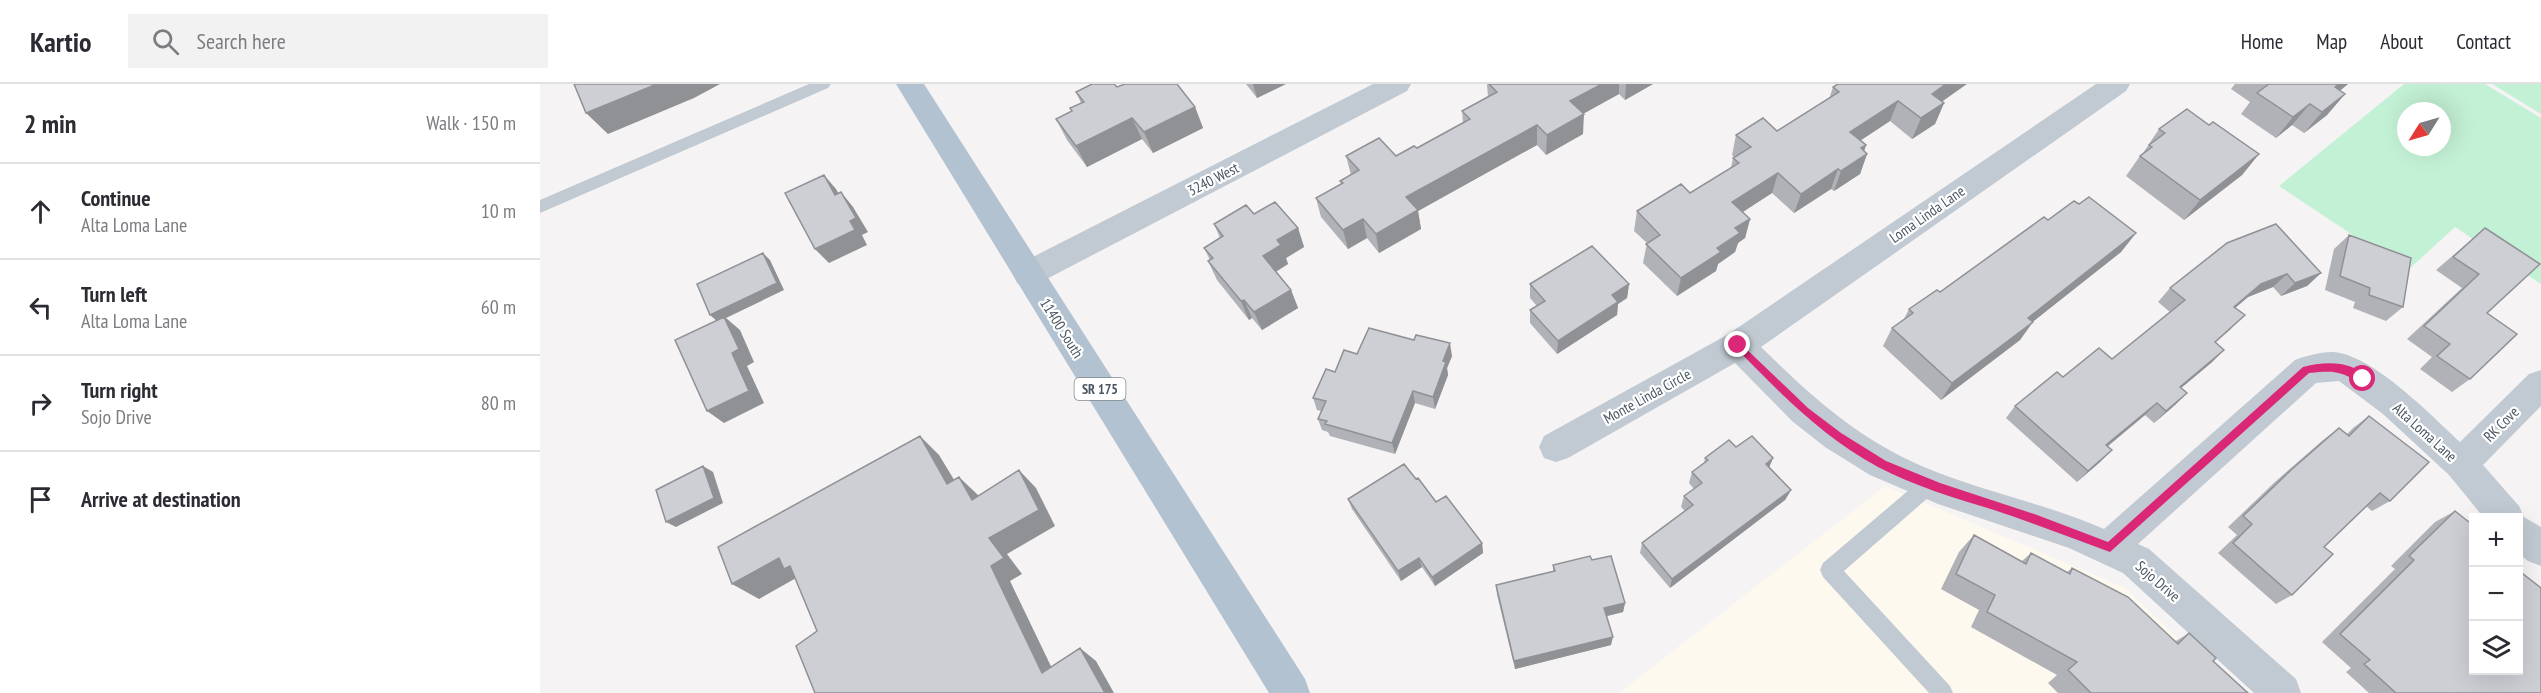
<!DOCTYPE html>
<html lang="en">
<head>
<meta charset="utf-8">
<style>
	:root { --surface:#fff; --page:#f2f2f3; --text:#2b2b33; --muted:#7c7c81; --line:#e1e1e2 }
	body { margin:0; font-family:"PT Sans Narrow",sans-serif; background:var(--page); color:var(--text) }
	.controls { position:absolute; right:18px; bottom:18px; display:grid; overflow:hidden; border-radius:0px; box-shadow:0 6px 24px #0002 }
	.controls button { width:54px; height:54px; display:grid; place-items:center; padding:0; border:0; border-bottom:2px solid var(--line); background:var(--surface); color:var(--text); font:30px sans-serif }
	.compass { position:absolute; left:1857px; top:18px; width:54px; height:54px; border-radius:50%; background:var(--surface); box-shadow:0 6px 24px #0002; rotate:233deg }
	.stop { position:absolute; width:18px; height:18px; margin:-14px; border:4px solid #db2777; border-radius:50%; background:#fff }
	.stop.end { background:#db2777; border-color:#fff; box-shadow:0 2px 6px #0008 }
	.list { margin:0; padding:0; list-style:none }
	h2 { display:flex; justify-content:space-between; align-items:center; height:78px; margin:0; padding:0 24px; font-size:26px }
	h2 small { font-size:20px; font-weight:400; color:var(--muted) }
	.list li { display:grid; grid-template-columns:39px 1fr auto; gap:18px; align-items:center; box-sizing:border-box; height:96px; padding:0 24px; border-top:2px solid var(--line) }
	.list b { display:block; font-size:22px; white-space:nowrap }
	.list p { margin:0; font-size:20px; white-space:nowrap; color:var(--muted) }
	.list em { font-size:20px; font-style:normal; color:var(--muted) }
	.icon { flex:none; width:33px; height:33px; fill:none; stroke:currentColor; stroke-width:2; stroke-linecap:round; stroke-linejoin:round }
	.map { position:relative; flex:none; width:2001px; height:609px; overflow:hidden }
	header { display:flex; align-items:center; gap:36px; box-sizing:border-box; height:84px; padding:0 30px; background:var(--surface); border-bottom:2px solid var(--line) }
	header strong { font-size:28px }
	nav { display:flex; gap:33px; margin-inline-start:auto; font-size:21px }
	.search { width:420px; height:54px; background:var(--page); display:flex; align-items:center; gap:15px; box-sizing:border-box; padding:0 21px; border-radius:0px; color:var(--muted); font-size:22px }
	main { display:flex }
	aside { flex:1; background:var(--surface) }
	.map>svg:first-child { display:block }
	.commercial { fill:#fdf9ef }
	.green { fill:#c3f1d5; fill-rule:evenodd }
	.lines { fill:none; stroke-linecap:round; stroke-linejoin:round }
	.lane { fill:#c1cad2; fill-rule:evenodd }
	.street { fill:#c1cad2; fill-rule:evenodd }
	.primary { fill:#b3c2d1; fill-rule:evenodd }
	.wall { fill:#b0b2b7 }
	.shaded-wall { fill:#909195 }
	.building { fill:#cdcfd5; stroke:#909195; stroke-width:1.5 }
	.route { fill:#db2777 }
	.labels { text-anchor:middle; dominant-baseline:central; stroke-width:4.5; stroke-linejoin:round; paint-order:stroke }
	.shield { fill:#fff; stroke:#808990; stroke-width:1.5 }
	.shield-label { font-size:14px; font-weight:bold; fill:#4a5661 }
	.street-label { font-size:15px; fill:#4a5661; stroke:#fff }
</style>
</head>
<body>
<header>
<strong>Kartio</strong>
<div class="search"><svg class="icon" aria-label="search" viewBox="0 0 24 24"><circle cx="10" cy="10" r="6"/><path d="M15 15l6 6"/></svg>Search here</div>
<nav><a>Home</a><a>Map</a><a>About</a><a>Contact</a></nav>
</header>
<main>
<aside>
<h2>2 min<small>Walk · 150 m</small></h2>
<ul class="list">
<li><svg class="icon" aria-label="ahead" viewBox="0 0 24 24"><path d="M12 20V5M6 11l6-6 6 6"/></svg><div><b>Continue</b><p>Alta Loma Lane</p></div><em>10 m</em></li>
<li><svg class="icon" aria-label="left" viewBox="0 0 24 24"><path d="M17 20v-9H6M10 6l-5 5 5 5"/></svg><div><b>Turn left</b><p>Alta Loma Lane</p></div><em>60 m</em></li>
<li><svg class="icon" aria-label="right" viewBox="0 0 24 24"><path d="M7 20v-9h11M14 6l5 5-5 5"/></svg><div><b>Turn right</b><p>Sojo Drive</p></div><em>80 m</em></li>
<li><svg class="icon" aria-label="arrive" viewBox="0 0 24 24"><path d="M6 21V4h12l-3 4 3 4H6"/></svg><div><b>Arrive at destination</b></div></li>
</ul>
</aside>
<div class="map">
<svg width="2001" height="609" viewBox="0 0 2001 609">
	<rect width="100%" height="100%" fill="#f5f3f3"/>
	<path class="commercial" d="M1345,402L1585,504L1695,609H1079Z"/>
	<path class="green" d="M1864,0H1945L2001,34V200L1915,143L1867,187L1739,102ZM1866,27H1902V63H1866Z
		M1952,0H2001V30Z"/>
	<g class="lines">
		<path class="lane" d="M269,0H291L288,4L0,129V116Z
			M1390,391L1397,394L1399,400L1397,406L1304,487L1410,602L1413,609H1389L1283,493L1280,486L1283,479L1383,394Z"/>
		<path class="street" d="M833,0H871L867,7L499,199L488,203L477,199L473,190L477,181Z
			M1556,0H1590L1586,7L1221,263C1263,304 1300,339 1353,368C1419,404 1496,415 1564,445L1755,276C1766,272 1780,268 1792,268C1831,269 1892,332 1920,358L1989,290L2001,286V322L1943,381L1979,422L1984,433L2001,443V482L1988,477L1978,469V434H1944L1909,391L1843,330L1799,297L1776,299L1598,460L1609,465L1756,595L1761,609H1714L1583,489L1529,464L1398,420L1330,391L1285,363L1252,337L1195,279L1028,374L1016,378L1004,374L999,363L1004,352L1187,251Z"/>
		<path class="primary" d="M356,0H384L765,595L770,609H729Z"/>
	</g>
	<path class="wall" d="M706,0H746L717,14Z
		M947,0H1113L1085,16L1079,10L1043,30V50L1006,71L997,61L878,127L881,145L839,169L827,154L808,165L781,133L776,114L801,100L800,97L811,91L806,72H856L877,64L923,39L922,27L948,13Z
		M1695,0H1808L1800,7L1805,10L1787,31L1764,49L1752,41L1736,54L1701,30L1710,18L1691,5Z
		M577,3L655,23L663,44L613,69L602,55L547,83L527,56L516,35L532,27L530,24L541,19L536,8Z
		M1293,3L1402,17L1404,19L1395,40L1372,55L1350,37L1321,56L1326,61L1324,67L1327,70L1320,90L1294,107L1291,105L1254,129L1232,109L1203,128L1210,135L1205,154L1198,159L1195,168L1178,180L1176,187L1137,212L1103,179L1107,159L1094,147L1097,127L1150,109L1191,84L1193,74L1194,73L1192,71L1196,51L1237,47L1289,15Z
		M1669,41L1719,70L1702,91L1644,136L1586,92L1600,72L1603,69L1619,45Z
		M1539,120L1596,149L1581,168L1492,238L1480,256L1401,316L1343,262L1352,244L1364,235L1369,225L1400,208L1508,136Z
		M714,130L758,144L764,163L746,174L748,180L736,188L751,206L758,224L722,246L712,234L709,236L677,196L668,177L670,176L664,164L680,154L674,140Z
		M1945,144L1947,229L1930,295L1912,308L1880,285L1892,273L1867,255L1922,204L1896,186Z
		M1809,151L1863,223L1846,237L1813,224L1815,218L1785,206L1794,165Z
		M1687,159L1781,189L1767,202L1741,212L1733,203L1708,213L1695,224L1691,245L1675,259L1684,266L1671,279L1641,304L1635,321L1614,339L1605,331L1567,362L1560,378L1537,398L1466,334L1475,322L1523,293L1572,275L1630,228L1618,218L1630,204Z
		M990,200H1089L1087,214L1078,220L1077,231L1017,270L990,239V226L997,222L990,214Z
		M874,256L912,272L907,284L908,291L895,325L875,319L855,370L790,352L788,348L782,346L778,335L781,327L777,326L773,314L795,288L817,270Z
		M1829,332L1850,417L1832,427L1826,422L1784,463L1752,511L1736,520L1678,469L1697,451L1688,443L1736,397L1783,356L1799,344L1807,350L1813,344Z
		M1196,363L1233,374L1229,383L1251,406L1245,416L1130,504L1100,469L1102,459L1145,427L1141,423L1144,412L1154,405L1149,399L1152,388L1164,380L1165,374Z
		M876,395L896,418L942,459L943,469L895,502L882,483L861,497L812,425L808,415Z
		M1915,427L1934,586L2001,503V609H1829L1806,588L1811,584L1782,558L1855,485L1851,482L1895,438Z
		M1434,451L1482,477L1491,469L1527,488L1532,484L1636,557L1649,549L1673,577L1708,609H1518L1508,599L1517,591L1431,543L1439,526L1401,505L1419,468Z
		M1052,476L1085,519L1083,528L1067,532L1071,561L975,585L957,511L956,501L1013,488V481Z"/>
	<path class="shaded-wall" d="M117,0H180L154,14L68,50L46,29Z
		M713,0H746L717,14Z
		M1062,0H1079V10L1030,37V17Z
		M1086,0H1113L1085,16Z
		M1406,0H1427L1383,31L1392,10Z
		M1799,0H1808L1776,25L1795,3Z
		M1805,10L1787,31L1764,49L1782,28Z
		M1358,17L1350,37L1303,68L1310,48Z
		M1404,19L1395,40L1372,55L1381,34Z
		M1770,20L1752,41L1736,54L1753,33Z
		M655,23L663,44L613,69L604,48Z
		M1044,30L1043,50L1006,71L1007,51Z
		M592,34L602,55L547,83L536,62Z
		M997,41V61L878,127L881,145L839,169L836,150L866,113Z
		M1326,61L1322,74L1327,70L1320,90L1294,107L1301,87L1321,64Z
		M1719,70L1702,91L1644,136L1660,116Z
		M1298,85L1291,105L1254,129L1261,110Z
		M1238,89L1232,109L1187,138L1192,118Z
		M284,91L296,105L308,125L295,111Z
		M301,108L313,123L328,148L322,151L327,161L289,179L275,165Z
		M823,135L827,154L808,165L803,146Z
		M1210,135L1205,154L1198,159L1195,168L1178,180L1176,187L1137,212L1141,194L1177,164L1195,144Z
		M758,144L764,163L746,174L748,180L730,191L723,172L737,156Z
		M1596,149L1581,168L1475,252L1488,234Z
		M223,169L230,176L244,206L186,234L200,246L214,278L207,282L224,319L184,339L167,327L178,238L170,231Z
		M1781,189L1767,202L1741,212L1755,199Z
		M1747,190L1733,203L1708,213L1681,236L1694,223L1721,200Z
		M1089,200L1087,214L1078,220L1077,231L1017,270L1018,257L1072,211Z
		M751,206L758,224L722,246L714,228Z
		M704,216L712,234L709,236L701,217Z
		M1493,238L1480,256L1401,316L1412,299Z
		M910,259L912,272L907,284L908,291L895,325L893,313L903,277Z
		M1684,266L1671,279L1628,315L1640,303Z
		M873,307L875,319L855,370L852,359Z
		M1647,309L1635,321L1614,339L1626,327Z
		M1617,319L1605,331L1555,373L1566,361Z
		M380,352L399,371L427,417L407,400Z
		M1572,366L1560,378L1537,398L1548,387Z
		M1233,374L1228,386L1226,380Z
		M163,382L173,388L183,419L136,443L126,438Z
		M479,386L496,404L515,442L467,470L482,490L470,497L520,601L502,589L451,482L449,454Z
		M419,393L438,411L451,433L432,416Z
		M1251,406L1245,416L1130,504L1132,495Z
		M942,459L943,469L895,502L892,493Z
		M239,474L265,489L219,515L192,500Z
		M879,474L882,483L861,497L858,487Z
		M1085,519L1083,528L1063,533L1064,524Z
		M1073,553L1071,561L975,585L974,577Z
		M540,564L556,577L574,609H565Z"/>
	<path class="building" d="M34,0H117L46,29Z
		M552,0H574L577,3L585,0H637L655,23L604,48L592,34L536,62L516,35L532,27L530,24L544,18L536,8Z
		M949,0H1062L1030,17L1044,30L1007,51L997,41L866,113L878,126L836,150L823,135L803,146L776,114L803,99L800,97L819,86L806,72L839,54L856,72L874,62L877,64L930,35L922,27L957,8Z
		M1298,0H1406L1392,10L1404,19L1381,34L1358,17L1310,48L1326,61L1321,64L1327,70L1301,87L1298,85L1261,110L1238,89L1192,118L1210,135L1195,144L1200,149L1177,164L1181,168L1141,194L1106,160L1120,151L1097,127L1141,100L1150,109L1199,79L1193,74L1211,63L1196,51L1223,34L1237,47L1299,8L1293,3Z
		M1729,0H1799L1795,3L1805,10L1782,28L1770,20L1753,33L1717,9Z
		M1647,25L1669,41L1673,38L1719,70L1660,116L1600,72L1612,63L1609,61L1625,49L1619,45Z
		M284,91L295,111L301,108L316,134L310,137L315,146L275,165L245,109Z
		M1549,113L1596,149L1488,234L1493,238L1412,299L1352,244L1373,229L1369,225L1397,206L1400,208L1504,133L1508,136L1534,117L1539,120Z
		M735,118L758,144L737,156L741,161L723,172L751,206L714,228L704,216L701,217L668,177L673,174L664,164L683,152L674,140L706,121L714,130Z
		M1736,140L1781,189L1755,199L1747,190L1721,200L1694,223L1705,231L1675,258L1684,266L1640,303L1647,309L1626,327L1617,319L1566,361L1572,366L1548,387L1475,322L1517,288L1523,293L1559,264L1572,275L1645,216L1630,204L1687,159Z
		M1945,144L2000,180L1947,229L1977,250L1930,295L1897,272L1910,260L1884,242L1939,190L1913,173Z
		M1809,151L1871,174L1863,223L1829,211L1830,204L1800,192Z
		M1052,162L1089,200L1072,211L1078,218L1018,257L990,226L1005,217L990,200Z
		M223,169L237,199L170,231L157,200Z
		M184,233L199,265L192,269L209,307L167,327L135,256Z
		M829,244L874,256L876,251L910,259L903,277L906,278L893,313L873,307L852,359L785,340L787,337L778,335L786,317L773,314L786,285L795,288L804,266L817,270Z
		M1829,332L1889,378L1850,417L1840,409L1784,463L1793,470L1752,511L1693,459L1712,440L1703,432L1751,386L1799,344L1809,352Z
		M380,352L407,400L419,393L432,416L479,386L499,426L449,454L464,474L451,482L502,589L540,564L565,609H275L256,562L277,547L250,482L244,485L239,474L192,500L178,463Z
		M1212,352L1233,374L1226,380L1251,406L1132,495L1102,459L1153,421L1144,412L1162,399L1152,388L1168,376L1165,374L1189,356L1196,363Z
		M864,380L876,395L878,394L896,418L906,412L942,459L892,493L879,474L858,487L808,415Z
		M163,382L174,414L126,438L116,406Z
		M1915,427L1934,442V586H1978V486L2001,504V609H1856L1824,580L1830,576L1800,550L1874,476L1869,472Z
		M1434,451L1486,480L1491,469L1530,490L1532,484L1588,513L1638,560L1649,549L1676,574L1673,577L1708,609H1551L1528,586L1537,578L1447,528L1455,511L1416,490Z
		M1050,472L1052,476L1071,472L1085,519L1064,524L1073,553L974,577L956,501L1015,487L1013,481Z"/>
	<path class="route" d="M1198,257L1268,324L1301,349L1346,377L1400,399L1497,431L1568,458L1763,283C1784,277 1814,276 1828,295L1823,299C1798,288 1798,286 1769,289L1570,468C1531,454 1493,439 1454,426C1415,414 1374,402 1338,383C1282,353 1239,308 1195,263L1193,261Z"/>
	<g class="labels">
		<rect class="shield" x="534.5" y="294" width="51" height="22" rx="4.5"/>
		<g class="shield-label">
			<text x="560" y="305">SR 175</text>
		</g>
		<g class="street-label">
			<text transform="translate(673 95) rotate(-27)">3240 West</text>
			<text transform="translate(1387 130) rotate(-35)">Loma Linda Lane</text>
			<text transform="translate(522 244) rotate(58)">11400 South</text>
			<text transform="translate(1107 312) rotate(-29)">Monte Linda Circle</text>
			<text transform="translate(1961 340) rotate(-45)">RK Cove</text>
			<text transform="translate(1885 348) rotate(42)">Alta Loma Lane</text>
			<text transform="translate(1618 497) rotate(41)">Sojo Drive</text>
		</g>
	</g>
</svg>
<div class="controls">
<button>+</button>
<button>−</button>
<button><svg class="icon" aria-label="layers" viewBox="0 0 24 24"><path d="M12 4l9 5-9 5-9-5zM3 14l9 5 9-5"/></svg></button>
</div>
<svg class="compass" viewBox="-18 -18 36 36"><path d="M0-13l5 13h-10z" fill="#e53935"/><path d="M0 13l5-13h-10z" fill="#7c7c81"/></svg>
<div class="stop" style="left:1823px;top:295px"></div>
<div class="stop end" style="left:1198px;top:261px"></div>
</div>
</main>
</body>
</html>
